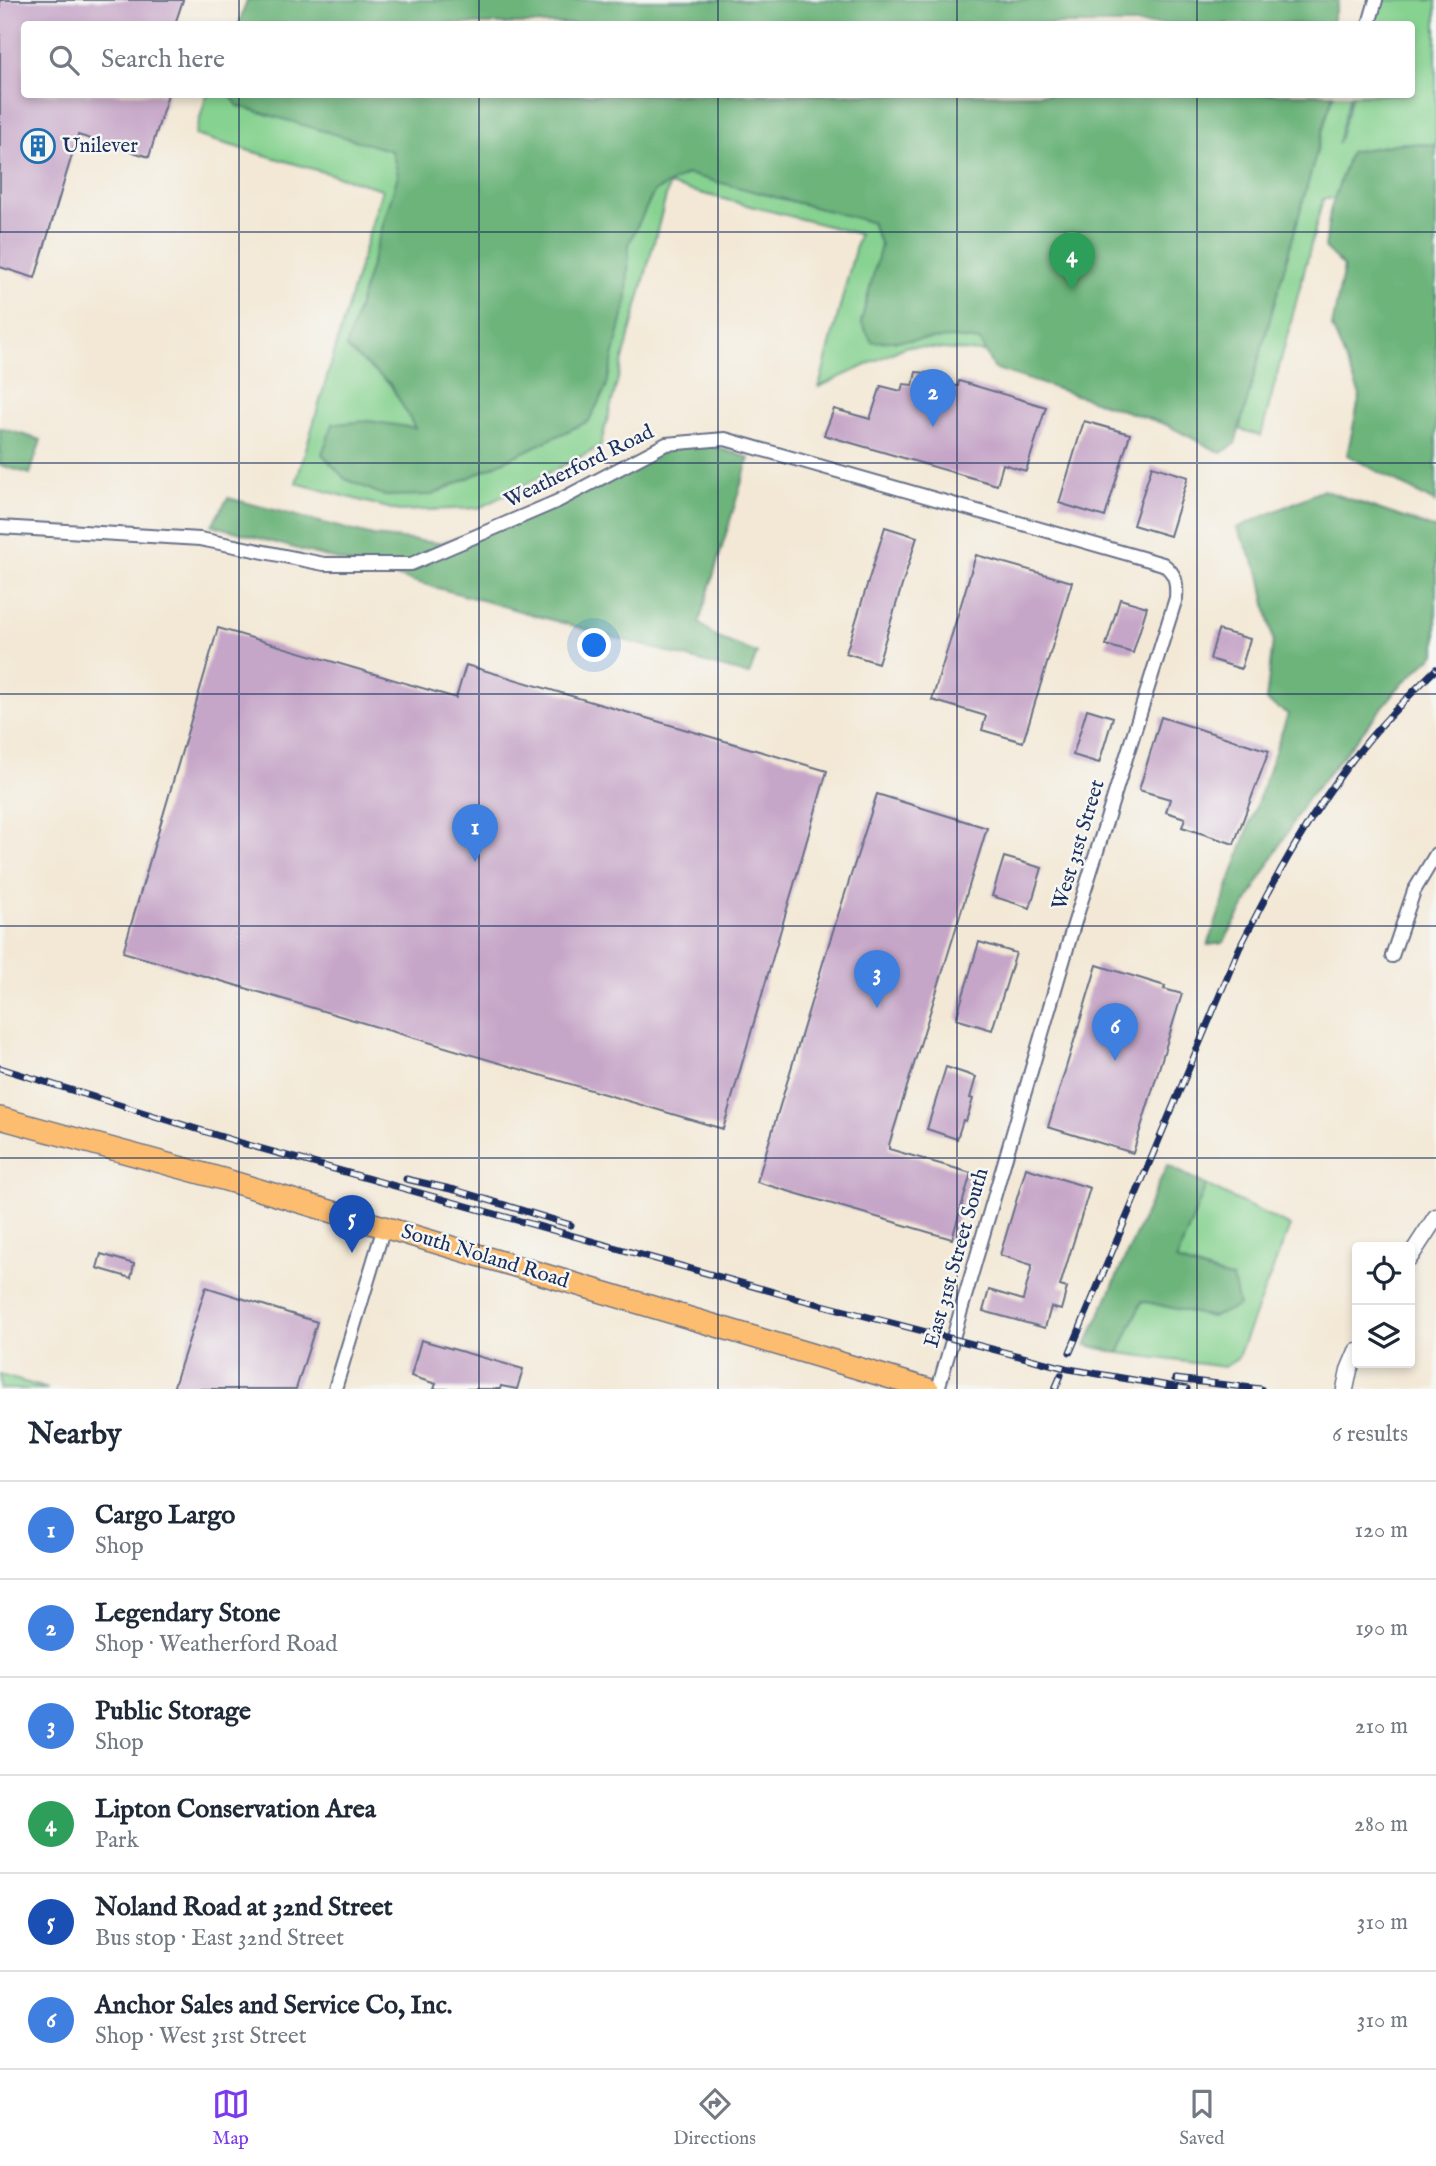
<!DOCTYPE html>
<html lang="en">
<head>
<meta charset="utf-8">
<style>
	:root { --surface:#fff; --page:#f6f6f7; --text:#1f2937; --muted:#747a83; --line:#e0e1e3; --accent:#7c3aed }
	body { margin:0; font-family:"IM FELL English",serif; background:var(--page); color:var(--text) }
	.controls { position:absolute; right:21px; bottom:21px; display:grid; overflow:hidden; border-radius:7px; box-shadow:0 4px 10px #0003 }
	.controls button { width:63px; height:63px; display:grid; place-items:center; padding:0; border:0; border-bottom:2px solid var(--line); background:var(--surface); color:var(--text); font:35px sans-serif }
	.you { position:absolute; left:595px; top:646px; width:24px; height:24px; margin:-18px; border:5px solid #fff; border-radius:50%; background:#1a73e8; box-shadow:0 0 0 10px #1a73e833 }
	.badge { display:grid; place-items:center; width:46px; height:46px; border-radius:50%; background:var(--accent); color:#fff; font-size:23px; font-weight:700 }
	.pin { position:absolute; translate:-50% -58px; filter:drop-shadow(0 2px 4px #0008) }
	.pin::after { content:''; position:absolute; top:37px; width:24px; height:21px; background:inherit; clip-path:polygon(0 0,100% 0,50% 100%) }
	.list { margin:0; padding:0; list-style:none }
	h2 { display:flex; justify-content:space-between; align-items:center; height:91px; margin:0; padding:0 28px; font-size:30px }
	h2 small { font-size:23px; font-weight:400; color:var(--muted) }
	.list li { display:grid; grid-template-columns:46px 1fr auto; gap:21px; align-items:center; box-sizing:border-box; height:98px; padding:0 28px; border-top:2px solid var(--line) }
	.list b { display:block; font-size:26px; white-space:nowrap }
	.list p { margin:0; font-size:23px; white-space:nowrap; color:var(--muted) }
	.list em { font-size:23px; font-style:normal; color:var(--muted) }
	.icon { flex:none; width:38px; height:38px; fill:none; stroke:currentColor; stroke-width:2; stroke-linecap:round; stroke-linejoin:round }
	.map { position:relative; flex:none; width:1436px; height:1389px; overflow:hidden }
	.search { position:absolute; background:var(--surface); box-shadow:0 4px 10px #0003; left:21px; right:21px; top:21px; height:77px; display:flex; align-items:center; gap:18px; box-sizing:border-box; padding:0 24px; border-radius:7px; color:var(--muted); font-size:26px }
	.sheet { height:679px; background:var(--surface) }
	nav { display:flex; justify-content:space-around; align-items:center; box-sizing:border-box; height:98px; border-top:2px solid var(--line); background:var(--surface); font-size:19px; color:var(--muted) }
	nav a { display:grid; justify-items:center; gap:4px }
	nav .on { color:var(--accent) }
	.map>svg:first-child { display:block }
	.green { fill:#86d290; stroke:#508077; stroke-width:2 }
	.forest { fill:#6cb47a; stroke:#44726c; stroke-width:2 }
	.building { fill:#c6a6c8 }
	.lines { fill:none; stroke-linecap:round; stroke-linejoin:round }
	.minor-casing { stroke:#677088; stroke-width:16 }
	.tertiary-casing { stroke:#677088; stroke-width:19 }
	.primary-casing { stroke:#677088; stroke-width:24 }
	.minor { stroke:#fff; stroke-width:12 }
	.tertiary { stroke:#fff; stroke-width:16 }
	.primary { stroke:#fcbd6f; stroke-width:21 }
	.rail-casing { stroke:#1b2f5e; stroke-width:7 }
	.rail { stroke:#f6f6f2; stroke-width:4.5; stroke-dasharray:13; stroke-linecap:butt }
	.grid { fill:none; stroke:#1b2f5e; stroke-width:2; stroke-opacity:0.55 }
	.labels { text-anchor:middle; dominant-baseline:central; stroke-width:5; stroke-linejoin:round; paint-order:stroke }
	.poi-label { font-size:21px; fill:#1b2f5e; stroke:#f6f6f2; text-anchor:start }
	.street-label { font-size:21px; fill:#1b2f5e; stroke:#f6f6f2 }
</style>
</head>
<body>
<div class="map">
<svg width="1436" height="1389" viewBox="0 0 1436 1389">
	<rect width="100%" height="100%" fill="#f6f6f2"/>
	<filter id="ink" filterUnits="userSpaceOnUse"><feTurbulence type="fractalNoise" baseFrequency=".0143" numOctaves="2"/><feDisplacementMap in="SourceGraphic" scale="14" xChannelSelector="R" yChannelSelector="G"/><feConvolveMatrix kernelMatrix="1 2 1 2 8 2 1 2 1" color-interpolation-filters="sRGB"/></filter>
	<filter id="wash" filterUnits="userSpaceOnUse"><feTurbulence type="fractalNoise" baseFrequency=".00686" numOctaves="4" result="noise"/><feDisplacementMap in="SourceGraphic" scale="28" xChannelSelector="R" yChannelSelector="G"/><feGaussianBlur stdDeviation="1.57" result="paint"/><feColorMatrix in="noise" values="0 0 0 0 0 0 0 0 0 0 0 0 0 0 0 0 0 1.4 0 .05"/><feComposite in="paint" operator="in"/></filter>
	<g filter="url(#wash)">
		<rect width="100%" height="100%" fill="#f3e8d5"/>
		<path class="green" d="M1378,0H1436V197L1323,199L1261,436L1014,355L907,346L819,387L859,234L669,185L600,447L479,508L399,511L296,483L382,189L195,135L207,94L1350,95L1338,143L1352,95L1412,94V24H1371Z
			M1206,1185L1290,1226L1237,1359L1224,1367L1119,1353L1142,1301L1212,1317L1233,1279L1176,1261Z
			M0,1375L48,1389H0Z"/>
		<path class="forest" d="M247,0H1339L1331,24H239Z
			M1333,94L1235,444L1221,453L1165,424L993,368L980,341L953,338L872,342L861,322L881,245L871,222L687,174L654,192L629,243L627,299L606,388L589,421L432,495L385,496L345,479L322,454L333,424L369,421L415,428L390,384L346,348L398,175L392,151L238,106L230,95Z
			M1401,143L1436,145V503L1347,455L1360,395L1332,327L1344,267L1325,248L1330,211L1350,152Z
			M0,428L41,440L30,474L0,465Z
			M676,443L712,446L749,458L699,623L718,638L757,653L749,675L212,525L228,498L373,536L439,543L484,531Z
			M1323,490L1436,529V653L1399,687L1305,802L1223,943L1208,945L1288,714L1266,701L1273,640L1260,574L1237,528Z
			M1167,1165L1206,1185L1176,1261L1233,1279L1239,1306L1212,1317L1142,1301L1119,1353L1086,1345Z"/>
		<g id="blocks">
			<path class="building" d="M0,0H183L175,24H24V94H168L149,157L78,135L35,278L0,267Z
				M916,372L938,374V386H958L959,381L1046,407L1026,471L1003,464L997,485L824,435L834,409L870,419L881,386L901,391L903,384L913,385Z
				M1084,421L1130,434L1105,517L1059,503Z
				M1152,466L1188,477L1170,536L1133,525Z
				M885,527L917,537L878,663L846,653Z
				M976,555L1072,582L1023,742L982,730L986,716L932,700Z
				M1120,599L1147,607L1133,653L1106,645Z
				M218,628L456,698L466,665L827,771L723,1129L123,952Z
				M1218,630L1250,639L1241,669L1210,659Z
				M1087,709L1113,717L1099,763L1073,755Z
				M1161,717L1269,751L1234,844L1182,827L1185,818L1166,812L1170,799L1139,790Z
				M877,794L987,828L889,1145V1149L971,1173L952,1239L757,1182L825,956Z
				M1004,857L1042,868L1030,908L992,896Z
				M979,942L1016,953L992,1030L956,1019Z
				M1097,965L1165,986L1164,989L1182,994L1133,1153L1048,1127Z
				M946,1067L976,1077L970,1098L973,1099L966,1121L963,1120L957,1139L927,1129Z
				M1026,1168L1090,1188L1060,1286L1067,1288L1061,1310L1051,1307L1045,1328L983,1311L989,1290L1023,1300L1032,1265L1000,1255Z
				M101,1254L134,1264L131,1278L97,1268Z
				M206,1287L317,1322L296,1389H173Z
				M421,1340L523,1369L517,1389L501,1386L500,1389H434L436,1384L411,1376Z"/>
		</g>
	</g>
	<g filter="url(#ink)">
		<use href="#blocks" fill-opacity="0" stroke="#677088" stroke-width="2"/>
		<g class="lines">
			<g class="minor-casing">
				<path id="minor" d="M1369,24L1376,0
					M0,527L200,539L324,564H411L558,501L666,444L725,439L1163,564C1176,574 1177,582 1176,598L1072,931L938,1389
					M1392,956L1414,891L1436,854
					M335,1389L384,1227"/>
			</g>
			<g class="tertiary-casing">
				<path id="tertiary" d="M1410,1257L1436,1217
					M1345,1389L1349,1370L1357,1351"/>
			</g>
			<g class="primary-casing">
				<path id="primary" d="M0,1118L226,1180L928,1389"/>
			</g>
			<use href="#minor" class="minor"/>
			<use href="#tertiary" class="tertiary"/>
			<use href="#primary" class="primary"/>
			<g class="rail-casing">
				<path id="rail" d="M0,1068L245,1144L788,1296L1069,1369L1187,1389
					M406,1179L455,1190L571,1225
					M1070,1352L1239,949C1275,878 1314,805 1366,743C1387,717 1412,693 1436,669
					M1175,1379L1261,1389
					M1055,1389L1061,1375"/>
			</g>
			<use href="#rail" class="rail"/>
		</g>
	</g>
	<path class="grid" d="M239,0V24M479,0V24M718,0V24M957,0V24M1197,0V24M239,94V1389M479,94V1389M718,94V1389M957,94V1389M1197,94V1389M0,232H1436M0,463H1436M0,694H1436M0,926H1436M0,1158H1436"/>
	<defs>
		<g id="building-ring" transform="scale(1.75)"><circle r="9.5" fill="#f6f6f2" stroke="#1f6fb2" stroke-width="1.5"/><path d="M-4-6H4V6H1V3H-1V6H-4ZM-2.5-4.3h1.7v1.8h-1.7ZM.8-4.3h1.7v1.8H.8ZM-2.5-1h1.7V.8h-1.7ZM.8-1h1.7V.8H.8Z" fill="#1f6fb2"/></g>
	</defs>
	<g fill-rule="evenodd">
		<use href="#building-ring" x="38" y="146"/>
	</g>
	<g class="labels">
		<g class="poi-label">
			<text x="62" y="146">Unilever</text>
		</g>
		<g class="street-label">
			<text transform="translate(579 467) rotate(-26)">Weatherford Road</text>
			<text transform="translate(1079 845) rotate(-73)">West 31st Street</text>
			<text transform="translate(485 1257) rotate(17)">South Noland Road</text>
			<text transform="translate(957 1258) rotate(-74)">East 31st Street South</text>
		</g>
	</g>
</svg>
<div class="controls">
<button><svg class="icon" aria-label="locate" viewBox="0 0 24 24"><circle cx="12" cy="12" r="6"/><path d="M12 2v4M12 18v4M2 12h4M18 12h4"/></svg></button>
<button><svg class="icon" aria-label="layers" viewBox="0 0 24 24"><path d="M12 4l9 5-9 5-9-5zM3 14l9 5 9-5"/></svg></button>
</div>
<div class="you"></div>
<div class="pin badge" style="left:475px;top:862px;background:#3f7fe0">1</div>
<div class="pin badge" style="left:933px;top:427px;background:#3f7fe0">2</div>
<div class="pin badge" style="left:877px;top:1008px;background:#3f7fe0">3</div>
<div class="pin badge" style="left:1072px;top:290px;background:#2e9e5b">4</div>
<div class="pin badge" style="left:352px;top:1253px;background:#1a4fb4">5</div>
<div class="pin badge" style="left:1115px;top:1061px;background:#3f7fe0">6</div>
<div class="search"><svg class="icon" aria-label="search" viewBox="0 0 24 24"><circle cx="10" cy="10" r="6"/><path d="M15 15l6 6"/></svg>Search here</div>
</div>
<section class="sheet">
<h2>Nearby<small>6 results</small></h2>
<ul class="list">
<li><span class="badge" style="background:#3f7fe0">1</span><div><b>Cargo Largo</b><p>Shop</p></div><em>120 m</em></li>
<li><span class="badge" style="background:#3f7fe0">2</span><div><b>Legendary Stone</b><p>Shop · Weatherford Road</p></div><em>190 m</em></li>
<li><span class="badge" style="background:#3f7fe0">3</span><div><b>Public Storage</b><p>Shop</p></div><em>210 m</em></li>
<li><span class="badge" style="background:#2e9e5b">4</span><div><b>Lipton Conservation Area</b><p>Park</p></div><em>280 m</em></li>
<li><span class="badge" style="background:#1a4fb4">5</span><div><b>Noland Road at 32nd Street</b><p>Bus stop · East 32nd Street</p></div><em>310 m</em></li>
<li><span class="badge" style="background:#3f7fe0">6</span><div><b>Anchor Sales and Service Co, Inc.</b><p>Shop · West 31st Street</p></div><em>310 m</em></li>
</ul>
</section>
<nav>
<a class="on"><svg class="icon" aria-label="map" viewBox="0 0 24 24"><path d="M3 6l6-2 6 2 6-2v14l-6 2-6-2-6 2zM9 4v14M15 6v14"/></svg>Map</a>
<a><svg class="icon" aria-label="directions" viewBox="0 0 24 24"><path d="M12 3l9 9-9 9-9-9zM9 14v-3h6M13 9l2 2-2 2"/></svg>Directions</a>
<a><svg class="icon" aria-label="saved" viewBox="0 0 24 24"><path d="M7 4h10v16l-5-4-5 4z"/></svg>Saved</a>
</nav>
</body>
</html>
